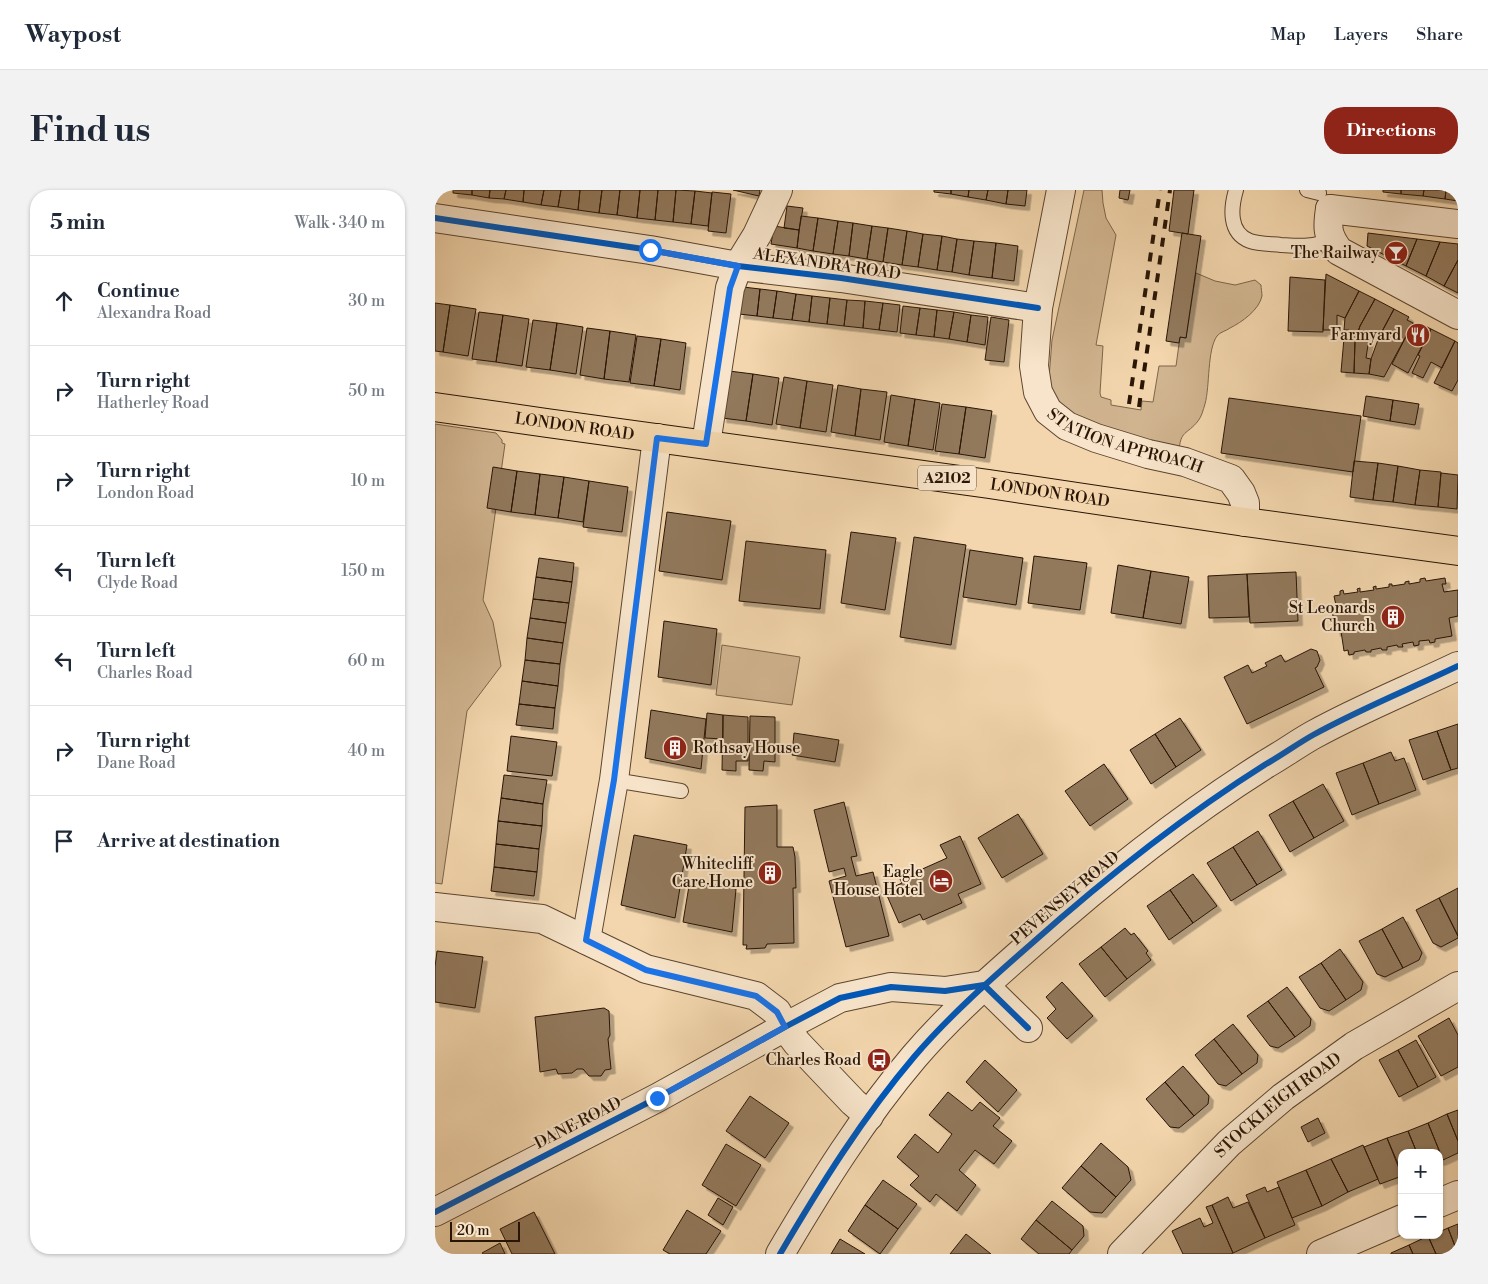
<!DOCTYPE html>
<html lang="en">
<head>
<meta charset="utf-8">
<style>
	:root { --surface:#fff; --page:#f2f2f3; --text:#1f2937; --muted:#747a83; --line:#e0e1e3; --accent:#8f2418 }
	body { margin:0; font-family:"Libre Bodoni",serif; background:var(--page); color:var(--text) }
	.controls { position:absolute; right:15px; bottom:15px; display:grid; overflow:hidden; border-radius:10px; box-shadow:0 1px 4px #0004 }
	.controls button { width:45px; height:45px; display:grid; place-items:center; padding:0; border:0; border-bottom:1px solid var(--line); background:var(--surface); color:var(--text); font:25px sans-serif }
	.scale { position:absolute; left:15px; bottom:12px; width:70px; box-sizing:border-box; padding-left:5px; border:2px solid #291505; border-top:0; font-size:14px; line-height:18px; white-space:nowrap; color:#291505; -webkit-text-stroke:4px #f7e4ca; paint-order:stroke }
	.stop { position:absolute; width:15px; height:15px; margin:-11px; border:4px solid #1a73e8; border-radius:50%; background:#fff }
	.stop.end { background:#1a73e8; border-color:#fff; box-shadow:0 1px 5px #0008 }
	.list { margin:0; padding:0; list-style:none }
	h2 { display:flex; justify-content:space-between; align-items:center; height:65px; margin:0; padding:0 20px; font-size:21px }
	h2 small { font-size:16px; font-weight:400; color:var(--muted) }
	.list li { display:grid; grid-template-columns:32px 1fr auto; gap:15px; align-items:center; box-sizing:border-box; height:90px; padding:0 20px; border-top:1px solid var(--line) }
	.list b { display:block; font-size:19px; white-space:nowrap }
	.list p { margin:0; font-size:16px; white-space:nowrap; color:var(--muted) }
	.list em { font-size:16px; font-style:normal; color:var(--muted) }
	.icon { flex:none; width:28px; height:28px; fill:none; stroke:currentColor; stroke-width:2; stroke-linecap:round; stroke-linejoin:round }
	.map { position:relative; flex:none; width:1023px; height:1064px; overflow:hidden; border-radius:20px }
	header { display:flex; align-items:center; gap:30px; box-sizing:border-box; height:70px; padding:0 25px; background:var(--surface); border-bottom:1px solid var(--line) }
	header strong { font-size:24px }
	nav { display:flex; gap:28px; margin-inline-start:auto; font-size:18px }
	.intro { display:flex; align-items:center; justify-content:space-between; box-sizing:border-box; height:120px; padding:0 30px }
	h1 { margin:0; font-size:35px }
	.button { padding:12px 22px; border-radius:20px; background:var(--accent); color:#fff; font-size:18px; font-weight:700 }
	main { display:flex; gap:30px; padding:0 30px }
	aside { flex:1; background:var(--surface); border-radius:20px; box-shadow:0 1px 4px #0004 }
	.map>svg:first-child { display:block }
	.green { fill:#d1b590; stroke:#7d654a }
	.building { fill:#92795c; stroke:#291505; filter:url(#shadow) }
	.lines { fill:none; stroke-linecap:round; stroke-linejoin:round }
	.lane-casing { stroke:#5c452f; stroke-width:16 }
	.street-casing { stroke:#5c452f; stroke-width:30 }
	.primary-casing { stroke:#291505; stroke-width:30 }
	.lane { stroke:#f7e4ca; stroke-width:14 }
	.street { stroke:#f7e4ca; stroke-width:28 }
	.primary { stroke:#f3d6ad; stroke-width:28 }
	.rail { stroke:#291505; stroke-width:4; stroke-dasharray:9 9; stroke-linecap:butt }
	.cycleway-casing { stroke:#f7e4ca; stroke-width:9 }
	.cycleway { stroke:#0057b8; stroke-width:6 }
	.route { stroke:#1a73e8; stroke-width:6 }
	.labels { text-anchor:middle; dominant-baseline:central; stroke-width:4; stroke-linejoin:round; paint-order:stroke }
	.shield { fill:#f7e4ca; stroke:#675340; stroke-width:1 }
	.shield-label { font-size:15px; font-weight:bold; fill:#291505 }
	.poi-label { font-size:16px; fill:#291505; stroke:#f7e4ca; text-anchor:end }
	.street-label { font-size:16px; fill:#291505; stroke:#f7e4ca }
</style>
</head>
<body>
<header>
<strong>Waypost</strong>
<nav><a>Map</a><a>Layers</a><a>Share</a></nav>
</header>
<div class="intro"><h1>Find us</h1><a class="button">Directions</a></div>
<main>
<aside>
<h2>5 min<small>Walk · 340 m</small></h2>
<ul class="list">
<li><svg class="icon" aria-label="ahead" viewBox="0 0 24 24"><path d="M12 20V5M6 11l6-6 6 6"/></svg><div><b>Continue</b><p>Alexandra Road</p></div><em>30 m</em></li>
<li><svg class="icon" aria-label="right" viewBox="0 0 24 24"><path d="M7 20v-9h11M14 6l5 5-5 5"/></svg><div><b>Turn right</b><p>Hatherley Road</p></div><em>50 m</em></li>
<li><svg class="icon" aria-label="right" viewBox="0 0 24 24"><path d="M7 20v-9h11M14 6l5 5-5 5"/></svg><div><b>Turn right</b><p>London Road</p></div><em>10 m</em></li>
<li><svg class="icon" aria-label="left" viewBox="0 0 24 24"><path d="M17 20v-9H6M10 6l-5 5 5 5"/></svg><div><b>Turn left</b><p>Clyde Road</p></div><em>150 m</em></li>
<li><svg class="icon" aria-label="left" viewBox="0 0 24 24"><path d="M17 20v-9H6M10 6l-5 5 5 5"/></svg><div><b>Turn left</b><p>Charles Road</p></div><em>60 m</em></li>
<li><svg class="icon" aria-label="right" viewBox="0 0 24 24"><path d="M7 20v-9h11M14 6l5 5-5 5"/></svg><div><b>Turn right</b><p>Dane Road</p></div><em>40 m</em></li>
<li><svg class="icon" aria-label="arrive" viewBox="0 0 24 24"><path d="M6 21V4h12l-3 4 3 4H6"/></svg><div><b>Arrive at destination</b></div></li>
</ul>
</aside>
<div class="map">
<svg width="1023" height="1064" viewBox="0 0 1023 1064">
	<defs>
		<filter id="shadow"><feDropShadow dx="4.5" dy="4.5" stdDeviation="0" flood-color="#0004"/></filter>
	</defs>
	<rect width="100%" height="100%" fill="#f3d6ad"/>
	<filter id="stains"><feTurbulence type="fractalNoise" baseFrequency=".004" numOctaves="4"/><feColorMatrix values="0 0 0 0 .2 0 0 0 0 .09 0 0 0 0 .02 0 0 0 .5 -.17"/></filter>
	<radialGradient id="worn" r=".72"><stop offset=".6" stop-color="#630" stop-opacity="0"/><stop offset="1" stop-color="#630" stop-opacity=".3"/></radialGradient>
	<path class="green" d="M649,0H667L668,13L671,28L681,45L661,155L668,156L665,203L666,207L676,210V215L706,220L707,211L718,212L724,176H741L745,147L751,148L761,83L780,91L800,95L820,90L826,95C826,98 827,103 827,106C824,120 807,132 795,138C791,141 785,142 782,146C772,160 775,196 770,214C768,220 767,226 763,231C752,245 745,240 744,262L646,230L620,210L614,188L617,150Z
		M0,234L61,243L67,250V253L70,254L48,410L58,432L66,476L32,521L7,694L0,693Z
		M287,455L365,467L357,515L281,505Z"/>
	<path class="building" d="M18,0H37V5L18,3Z
		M37,0H55L54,8L37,5Z
		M55,0H71L69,9L54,8Z
		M71,0H89L88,12L69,9Z
		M89,0H109L106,15L88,12Z
		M109,0H126L123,17L106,15Z
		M126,0H145L143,20L123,17Z
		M145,0H167L164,23L143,20Z
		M167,0H185L182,25L164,23Z
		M185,0H205L202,28L182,25Z
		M205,0H223L220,30L202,28Z
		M223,0H241L238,32L220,30Z
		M241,0L260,1L256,34L238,32Z
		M298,0H325L324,6Z
		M499,0H516V4L499,2Z
		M516,0H534L533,7L516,4Z
		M534,0H553L551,10L533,7Z
		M553,0H573L571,14L551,10Z
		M573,0H592L590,16L571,14Z
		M685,0H695L693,10L684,8Z
		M739,0H759L753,44L734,41Z
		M948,0H966V4L948,2Z
		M966,0H989L988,6L966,4Z
		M989,0H1011L1010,9L988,6Z
		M1011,0H1023V11L1010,9Z
		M260,1L277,3L273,36L256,34Z
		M277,2L296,4L291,43L273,41Z
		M352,16L368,18L364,40L349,38Z
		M366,26L383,28L378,61L362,58Z
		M383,28L403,31L398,64L378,61Z
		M403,31L418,33L414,66L398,64Z
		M418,33L437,36L432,69L414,66Z
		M339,36L364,40L362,58L336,54Z
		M437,36L453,38L448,72L432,69Z
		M453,38L472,41L467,75L448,72Z
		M472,41L488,44L483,77L467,75Z
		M747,43L766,46L751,148L745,147L744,153L731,151Z
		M933,43L982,49L971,76L932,56Z
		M488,44L507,46L502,80L483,77Z
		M507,46L522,49L517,82L502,80Z
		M522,49L539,51L534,85L517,82Z
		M982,49L1005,52L991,86L971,76Z
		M539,51L561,53L557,88L534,85Z
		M1005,52L1023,54V70L1009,96L991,86Z
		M561,53L583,56L579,91L557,88Z
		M1023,70V103L1009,96Z
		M891,84L924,101L910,128L902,125V140H888Z
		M855,87L890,90L888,142L853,141Z
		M308,97L325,99L322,126L304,124Z
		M325,99L342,101L338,128L322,126Z
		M342,101L361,104L357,130L338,128Z
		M924,101L940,109L925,136L920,151L919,183L906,182L909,148H913L914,140H909L910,128Z
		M361,104L377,106L374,132L357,130Z
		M377,106L395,108L392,134L374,132Z
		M395,108L412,110L409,136L392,134Z
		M940,109L959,119L944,147L935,142L931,168L936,169L934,184L919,183L920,151L925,136Z
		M412,110L430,111L428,138L409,136Z
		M430,111L448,113L444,140L428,138Z
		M0,113L15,115L8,162L0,161Z
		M448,113L465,115L462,142L444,140Z
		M15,115L41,119L33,166L8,162Z
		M468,116L485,118L481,145L465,143Z
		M485,118L502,120L499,147L481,145Z
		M959,119L974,127L972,130L978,133L949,187L934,184L936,169L944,147Z
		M502,120L519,122L514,149L499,147Z
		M44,122L68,125L61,172L37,169Z
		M519,122L536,125L532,152L514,149Z
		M68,125L94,129L87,176L61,172Z
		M536,125L553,127L550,155L532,152Z
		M556,127L574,130L569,172L550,170Z
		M98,130L122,133L115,180L91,177Z
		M122,133L148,137L141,184L115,180Z
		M978,133L984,136L986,134L996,139L973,183L957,174Z
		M152,138L175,141L169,189L145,185Z
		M996,139L1020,151L1007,178L996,172L988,188L977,183L985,166L983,165Z
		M175,141L201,145L194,192L169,189Z
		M202,146L226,149L219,196L195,193Z
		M226,149L251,153L245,200L219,196Z
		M1020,151L1023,153V190L1017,201L999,193Z
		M294,181L318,184L311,231L287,228Z
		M318,184L344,188L337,235L311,231Z
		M349,187L372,191L365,238L341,234Z
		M372,191L398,195L391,242L365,238Z
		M403,195L426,199L420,246L396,242Z
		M426,199L452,202L445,250L420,246Z
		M456,205L480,209L473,256L449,252Z
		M931,206L958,210L955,231L928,226Z
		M794,208L926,226L918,282L786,263Z
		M480,209L505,213L498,260L473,256Z
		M958,210L984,214L980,235L955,231Z
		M507,214L531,217L524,264L500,261Z
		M531,217L557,221L550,268L524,264Z
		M919,271L943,273L938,310L915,307Z
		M943,273L963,276L958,312L938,310Z
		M963,276L985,280L980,315L958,312Z
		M58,277L82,281L76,322L52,318Z
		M985,280L1006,282L1003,317L980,315Z
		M82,281L105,284L100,325L76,322Z
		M1006,283L1023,285L1022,319L1003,317Z
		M105,284L129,287L123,328L100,325Z
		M129,287L154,291L148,332L123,328Z
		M154,291L193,297L187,342L148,337Z
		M232,322L296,331L287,390L224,381Z
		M416,342L461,348L450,420L406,413Z
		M479,347L531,355L516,455L465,447Z
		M311,351L391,360L385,419L304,411Z
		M535,360L588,368L581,415L528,407Z
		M599,366L652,373L645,420L593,413Z
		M104,368L139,373L137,392L101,387Z
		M683,375L716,381L708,428L676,423Z
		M716,381L754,387L746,434L708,428Z
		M861,382L863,431L815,433L812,384Z
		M812,384L814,427L774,428L773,386Z
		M101,387L137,392L134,413L98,409Z
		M990,388L991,391L1010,388L1011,394H1007L1009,402L1023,400V426L1014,428L1017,446L1000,449V452L995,453L994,450L984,451V455L979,456L978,452L967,454L968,457H963L962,455L952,457V460H947L946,458L936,460V462H931L930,460L919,462V464L914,465L913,460L909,461L906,441L901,442L897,421L902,420L899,406L905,405V401L908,400L909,404L923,402L922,399L925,398V402L939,400L938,397L941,396V399L954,397V394H957V396L970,394V392L974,391V394L985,392V389Z
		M98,409L134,413L131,433L95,428Z
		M95,428L131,433L128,453L92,448Z
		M229,431L282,439L276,495L223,487Z
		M92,448L128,453L125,474L90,470Z
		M876,459L882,461L885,470L882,477L880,478L889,497L812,534L789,487L813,475L817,483L832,476L830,473L846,465L850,472Z
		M90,470L125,474L123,496L87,491Z
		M87,491L123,496L120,518L84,514Z
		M84,514L120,518L118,539L81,535Z
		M216,520L271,529L266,579L210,568Z
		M272,523L288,525V549L270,548Z
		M288,525L313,527V571H301V581L287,580Z
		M315,526L340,527V572L329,571L328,581L314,580Z
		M745,528L766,560L741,577L720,544Z
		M1023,534V578L1016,580L1002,541Z
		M1002,541L1016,580L988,590L974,550Z
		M359,543L404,550L400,572L357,565Z
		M720,544L741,577L716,594L695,560Z
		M76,546L122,552L117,586L72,581Z
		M956,562L960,571L969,568L981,600L944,614L928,573Z
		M928,573L944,614L917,625L901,583Z
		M669,574L693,609L655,636L630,601Z
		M69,585L112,590L108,614L66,608Z
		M888,594L909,631L879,648L858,611Z
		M66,608L108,614L107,636L63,631Z
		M858,611L879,648L855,662L834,625Z
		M409,612L422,666L416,667L421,686L438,682L454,746L411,757L394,691L411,686L409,678L394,682L379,620Z
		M342,615V657H358L360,667L361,698H358L359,753L332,754L330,758L311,759L312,755H308L310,617Z
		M583,624L608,664L567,688L543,648Z
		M63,631L107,636L104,659L61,654Z
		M823,641L847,680L822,695L798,657Z
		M199,645L252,655L240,728L186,715Z
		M525,646L546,694L523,704L527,713L488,730L485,724L464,733L450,701L467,693L465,689L512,668L505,655Z
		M61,654L104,659L102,682L59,677Z
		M798,657L822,695L796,711L772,673Z
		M59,677L102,682L99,706L56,701Z
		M758,684L782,716L758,733L735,700Z
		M255,690L301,699L297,742L248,732Z
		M1023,698V746L1004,708Z
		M735,700L758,733L734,750L712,716Z
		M1004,708L1023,746V748L1006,757L998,753L981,720Z
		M968,727L987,763L984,770L968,778L947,739Z
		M690,738L696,745L699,743L713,761L711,763L716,770L692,789L666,757Z
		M947,739L968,778L950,787L942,784L924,751Z
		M666,757L692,789L670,807L644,774Z
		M905,759L928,792L926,800L911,810L886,773Z
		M2,761L48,767L40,818L0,812V777Z
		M886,773L911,810L894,821L885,818L864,787Z
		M627,792L658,826L632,849L612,828L621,819L611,807Z
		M852,797L876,829L875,836L860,847L833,811Z
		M833,811L860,847L843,858L835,856L812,826Z
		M169,818L174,821L175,845L173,849L176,879L170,880L166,886H154L148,879H142L137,883L123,884L121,879L105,882L100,827Z
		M1014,828L1023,845V877L1006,886L983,846Z
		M798,834L823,865L822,873L807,884L779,849Z
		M779,849L807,884L791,896L783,894L760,865Z
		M981,850L1001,887L983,897L963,860Z
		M963,860L983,897L964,907L944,870Z
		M550,870L582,900L563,922L531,892Z
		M748,876L774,906L773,914L759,926L730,892Z
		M730,892L759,926L744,938L735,937L711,909Z
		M513,902L537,921L545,912L565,928L558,936L577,951L559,974L540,960L524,980L541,995L522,1021L501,1004L495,1012L475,995L484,986L462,967L480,944L503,963L517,944L494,925Z
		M315,906L354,933L330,968L291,941Z
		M1023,920V951L1012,924Z
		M1012,924L1023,951V963L1008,970L993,933Z
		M883,928L890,943L873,952L866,937Z
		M993,933L1008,970L1004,971V963H982L973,941Z
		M973,941L982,963H967V983L952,948Z
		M952,948L967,986L945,994L929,957Z
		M666,953L693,977L696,990L681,1007L646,976Z
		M291,954L326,975L301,1016L267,995Z
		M928,955L943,989L913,1002L896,969Z
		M896,969L913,1002L887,1016L871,980Z
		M646,976L681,1007L667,1023L655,1022L627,998Z
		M871,980L887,1016L857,1028L842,992Z
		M448,990L482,1014L463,1039L430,1015Z
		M830,997L832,1002L844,997L860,1035L830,1048L811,1005Z
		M793,1007L798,1018L813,1012L830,1048L798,1063L777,1015Z
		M283,1008L298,1017L288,1035L273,1025Z
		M617,1011L648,1036L649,1046L637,1060L601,1030Z
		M430,1015L463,1039L445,1064L413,1041Z
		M777,1015L798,1063L796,1064H748L737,1041L765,1028L769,1037L778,1033L771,1017Z
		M252,1020L286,1041L271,1064H235L228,1060Z
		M99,1022L120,1064H77L65,1039Z
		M601,1030L637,1060L634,1064H604L586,1049Z
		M1023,1034V1064L1013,1038Z
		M1013,1038L1023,1064H1001L993,1046L1004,1045V1042Z
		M531,1044L556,1064H515Z
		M993,1046L1001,1064H978L974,1055Z
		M405,1049L430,1064H396Z
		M65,1053L70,1064H48L47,1063Z
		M974,1055L978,1064H956V1063Z"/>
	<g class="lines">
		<g class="lane-casing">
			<path id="lane" d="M801,0C796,17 793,43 815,51C823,54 836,54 846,55C863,56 879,58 895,49
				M872,0L884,3
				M179,590L246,601"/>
		</g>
		<g class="street-casing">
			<g id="street">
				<path id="s1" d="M626,0L603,118L599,176L603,202L613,221L632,236L661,248L713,264L750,272L796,289L806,303L810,313V332"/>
				<path d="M895,19C892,38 892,45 904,61L1023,125"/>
				<path d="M895,19L1023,34"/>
				<path d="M0,28L215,60L303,76L406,88L603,118"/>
				<path d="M271,254L295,98L303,76L322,45L343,0"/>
				<path d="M0,717L107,729L211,779L321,806L342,822L350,837L362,853L418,912L434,926"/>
				<path d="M151,750L179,590L222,248"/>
				<path d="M1004,1013L1023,1005"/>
				<path d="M0,1022L222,908L350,837L405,808L456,797L510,801L549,795L593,838"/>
				<path d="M345,1064C385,996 428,927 479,867C514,826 554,791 595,755C669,689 747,627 831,574C847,565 862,554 878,545C925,519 975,499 1023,476"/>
				<path id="s2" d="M687,1064L794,953L848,907L919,856L1023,796"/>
				<path d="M886,1064L967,1029"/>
			</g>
		</g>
		<g class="primary-casing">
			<g id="primary">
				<path id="s3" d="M0,217L112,233L554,294L810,332L1023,361"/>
			</g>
		</g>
		<use href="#lane" class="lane"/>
		<use href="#street" class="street"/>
		<use href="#primary" class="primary"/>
		<path class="rail" d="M694,214L725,0
			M704,217L735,0"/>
		<g class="cycleway-casing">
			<path id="cycleway" d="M0,28L215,60L303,76L406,88L603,118
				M0,1022L222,908L350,837L405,808L456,797L510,801L549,795L593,838
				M345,1064C385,996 428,927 479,867C514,826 554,791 595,755C669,689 747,627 831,574C847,565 862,554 878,545C925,519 975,499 1023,476"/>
		</g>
		<use href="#cycleway" class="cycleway"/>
	</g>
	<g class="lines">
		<path class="route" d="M215,60L303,76L295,98L271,254L222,248L179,590L151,750L211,780L321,806L342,822L350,837L222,908"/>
	</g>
	<defs>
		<g id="bar-disc" transform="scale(1.25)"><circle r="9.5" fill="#8f2418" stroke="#f7e4ca"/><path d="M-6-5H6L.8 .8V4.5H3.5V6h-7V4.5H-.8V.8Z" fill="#fff"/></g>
		<g id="restaurant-disc" transform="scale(1.25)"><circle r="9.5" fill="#8f2418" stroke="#f7e4ca"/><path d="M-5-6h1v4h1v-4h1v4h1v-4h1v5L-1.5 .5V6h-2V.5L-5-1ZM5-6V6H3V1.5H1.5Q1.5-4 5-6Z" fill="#fff"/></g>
		<g id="building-disc" transform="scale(1.25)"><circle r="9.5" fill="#8f2418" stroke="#f7e4ca"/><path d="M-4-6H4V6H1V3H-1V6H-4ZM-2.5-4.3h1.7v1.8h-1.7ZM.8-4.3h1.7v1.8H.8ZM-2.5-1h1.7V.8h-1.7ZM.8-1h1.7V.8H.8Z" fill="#fff"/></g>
		<g id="hotel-disc" transform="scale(1.25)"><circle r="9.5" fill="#8f2418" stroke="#f7e4ca"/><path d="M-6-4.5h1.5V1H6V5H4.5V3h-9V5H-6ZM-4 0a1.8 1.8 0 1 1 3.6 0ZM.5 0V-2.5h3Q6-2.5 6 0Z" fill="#fff"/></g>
		<g id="bus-disc" transform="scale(1.25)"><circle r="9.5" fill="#8f2418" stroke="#f7e4ca"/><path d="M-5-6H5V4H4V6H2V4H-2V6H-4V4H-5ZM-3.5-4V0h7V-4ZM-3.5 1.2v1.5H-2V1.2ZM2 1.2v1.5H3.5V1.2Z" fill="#fff"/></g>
	</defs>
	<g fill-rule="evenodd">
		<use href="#bar-disc" x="961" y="63"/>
		<use href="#restaurant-disc" x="983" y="145"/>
		<use href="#building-disc" x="958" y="427"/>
		<use href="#building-disc" x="240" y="558"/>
		<use href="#building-disc" x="335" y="683"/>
		<use href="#hotel-disc" x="506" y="691"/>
		<use href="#bus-disc" x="444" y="870"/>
	</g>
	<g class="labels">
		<rect class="shield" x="483" y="275.5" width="58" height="25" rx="4"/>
		<g class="shield-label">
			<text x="512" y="288">A2102</text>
		</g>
		<g class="poi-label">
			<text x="944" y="63">The Railway</text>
			<text x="966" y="145">Farmyard</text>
			<text x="940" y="418">St Leonards<tspan x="940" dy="18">Church</tspan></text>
			<text x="258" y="558" text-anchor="start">Rothsay House</text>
			<text x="318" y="674">Whitecliff<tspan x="318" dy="18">Care Home</tspan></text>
			<text x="488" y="682">Eagle<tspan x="488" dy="18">House Hotel</tspan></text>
			<text x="426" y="870">Charles Road</text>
		</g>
		<g class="street-label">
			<text transform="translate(392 74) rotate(8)">ALEXANDRA ROAD</text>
			<text stroke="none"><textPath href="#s3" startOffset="141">LONDON ROAD</textPath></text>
			<text stroke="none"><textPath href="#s1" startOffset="310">STATION APPROACH</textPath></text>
			<text stroke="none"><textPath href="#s3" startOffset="621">LONDON ROAD</textPath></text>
			<text transform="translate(630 708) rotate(-40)">PEVENSEY ROAD</text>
			<text stroke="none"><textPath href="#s2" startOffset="216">STOCKLEIGH ROAD</textPath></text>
			<text transform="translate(143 933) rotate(-27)">DANE ROAD</text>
		</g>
	</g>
	<rect width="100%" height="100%" filter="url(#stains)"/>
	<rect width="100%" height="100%" fill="url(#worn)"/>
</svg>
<div class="controls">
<button>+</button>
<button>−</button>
</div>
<div class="scale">20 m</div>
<div class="stop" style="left:215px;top:60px"></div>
<div class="stop end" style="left:222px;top:908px"></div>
</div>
</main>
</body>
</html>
